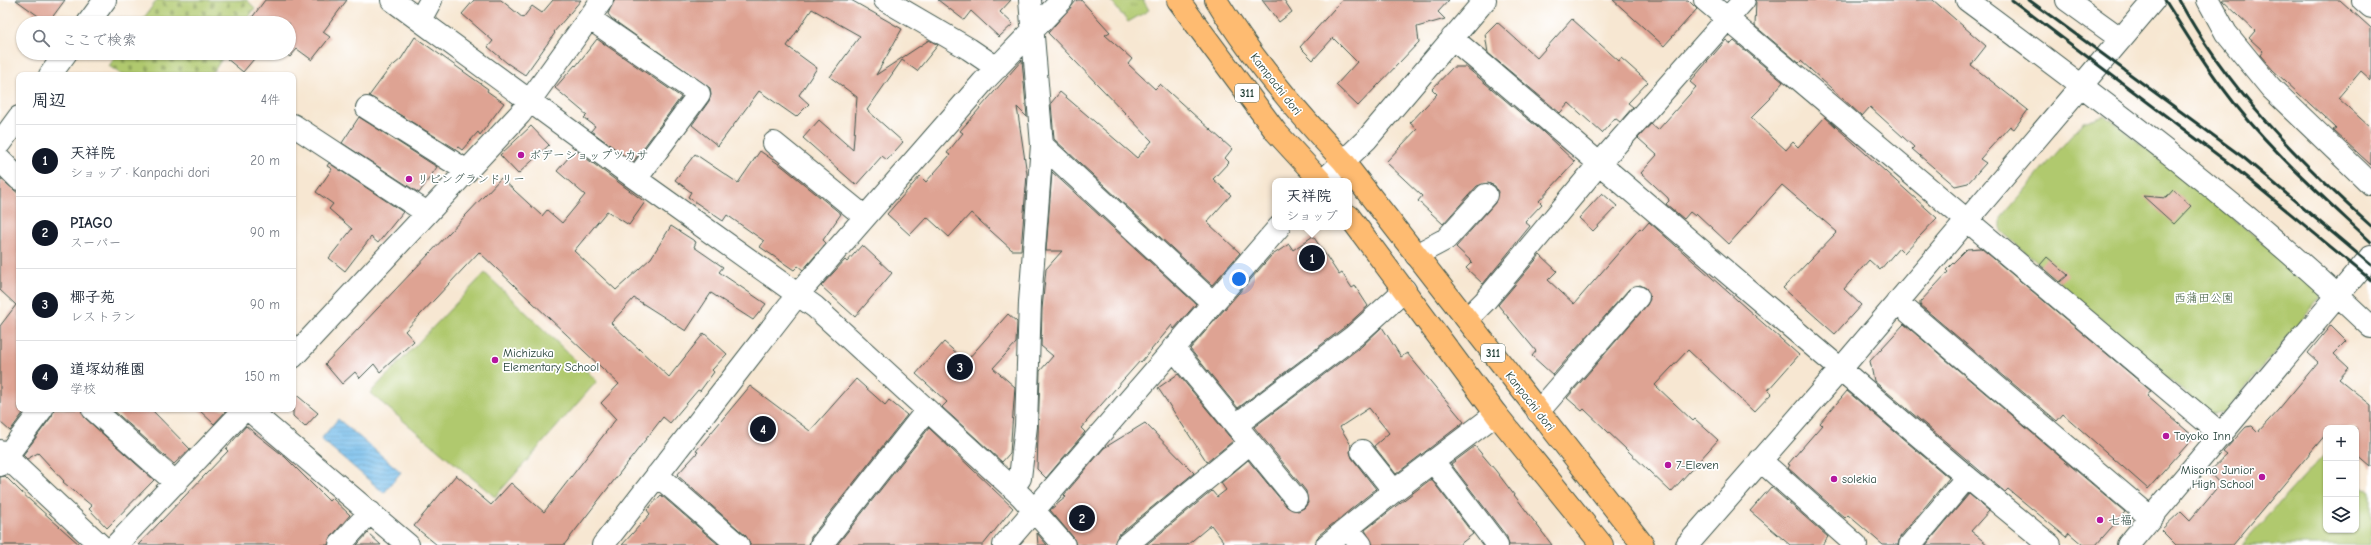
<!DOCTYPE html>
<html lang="ja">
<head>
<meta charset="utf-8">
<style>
	:root { --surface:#fff; --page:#f2f2f3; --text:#1f2937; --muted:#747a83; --line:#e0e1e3; --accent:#111827 }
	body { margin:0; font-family:"Comic Neue","Klee One",sans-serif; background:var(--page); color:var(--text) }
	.controls { position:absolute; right:12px; bottom:12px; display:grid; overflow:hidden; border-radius:8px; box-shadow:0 1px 3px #0004 }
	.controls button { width:36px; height:36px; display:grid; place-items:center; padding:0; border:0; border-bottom:1px solid var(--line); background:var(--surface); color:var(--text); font:20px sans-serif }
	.you { position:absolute; left:1239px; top:279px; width:14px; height:14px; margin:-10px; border:3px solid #fff; border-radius:50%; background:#1a73e8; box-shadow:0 0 0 6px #1a73e833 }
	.badge { display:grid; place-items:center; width:26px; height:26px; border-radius:50%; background:var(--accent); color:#fff; font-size:13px; font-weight:700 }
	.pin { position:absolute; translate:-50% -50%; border:2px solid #fff; box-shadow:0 1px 4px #0006 }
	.popup { position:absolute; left:1272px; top:178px; width:80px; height:52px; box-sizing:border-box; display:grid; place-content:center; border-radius:8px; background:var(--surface); filter:drop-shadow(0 1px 3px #0005); font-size:13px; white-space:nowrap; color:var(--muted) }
	.popup b { font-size:15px; color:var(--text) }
	.popup::after { content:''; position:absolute; left:50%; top:100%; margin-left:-8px; border:8px solid transparent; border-top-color:var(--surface) }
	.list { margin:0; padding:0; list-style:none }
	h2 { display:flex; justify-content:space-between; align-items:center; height:52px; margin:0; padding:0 16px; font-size:17px }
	h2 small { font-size:13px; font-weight:400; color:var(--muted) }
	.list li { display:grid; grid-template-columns:26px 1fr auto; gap:12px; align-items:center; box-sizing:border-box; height:72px; padding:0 16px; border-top:1px solid var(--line) }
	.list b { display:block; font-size:15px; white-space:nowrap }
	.list p { margin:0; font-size:13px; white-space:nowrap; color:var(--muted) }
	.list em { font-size:13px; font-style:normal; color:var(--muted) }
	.icon { flex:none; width:22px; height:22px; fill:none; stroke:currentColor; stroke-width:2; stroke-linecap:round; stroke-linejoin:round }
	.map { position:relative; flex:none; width:2371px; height:545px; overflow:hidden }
	.search { position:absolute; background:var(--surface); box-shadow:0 1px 3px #0004; left:16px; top:16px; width:280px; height:44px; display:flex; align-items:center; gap:10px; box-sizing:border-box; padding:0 14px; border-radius:22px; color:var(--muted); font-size:15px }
	.panel { position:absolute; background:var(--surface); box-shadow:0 1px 3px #0004; left:16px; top:72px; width:280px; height:340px; border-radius:8px }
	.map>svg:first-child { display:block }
	.grass { fill:url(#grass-tufts); stroke:#688351 }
	.cemetery { fill:url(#cemetery-stones); stroke:#688351 }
	.park { fill:#b0c96e; stroke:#688351 }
	.water { fill:url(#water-rules); stroke:#487c90 }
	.building { fill:#dea393 }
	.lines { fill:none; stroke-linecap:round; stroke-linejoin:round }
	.minor-casing { stroke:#3f564c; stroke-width:24 }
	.major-casing { stroke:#3f564c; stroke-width:24 }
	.minor { stroke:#fff; stroke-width:22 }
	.major { stroke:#febb71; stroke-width:22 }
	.rail { stroke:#1f3d34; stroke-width:3 }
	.poi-dot { fill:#b5179e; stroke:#fff; stroke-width:1.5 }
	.labels { text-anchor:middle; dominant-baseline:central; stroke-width:3.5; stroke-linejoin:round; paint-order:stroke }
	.shield { fill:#fff; stroke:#627771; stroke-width:1 }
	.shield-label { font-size:11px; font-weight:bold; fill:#1f3d34 }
	.street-label { font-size:12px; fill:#1f3d34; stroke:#fff }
	.poi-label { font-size:12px; fill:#1f3d34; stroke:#fff; text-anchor:start }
	.park-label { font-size:12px; fill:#436042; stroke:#fff }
</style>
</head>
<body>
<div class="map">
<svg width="2371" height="545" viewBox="0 0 2371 545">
	<defs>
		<pattern id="grass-tufts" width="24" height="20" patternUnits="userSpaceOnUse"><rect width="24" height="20" fill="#b0c96e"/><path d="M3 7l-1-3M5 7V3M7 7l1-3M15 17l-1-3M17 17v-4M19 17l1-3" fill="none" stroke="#8fa45b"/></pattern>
		<pattern id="cemetery-stones" width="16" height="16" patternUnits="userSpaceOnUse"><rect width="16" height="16" fill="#b0c96e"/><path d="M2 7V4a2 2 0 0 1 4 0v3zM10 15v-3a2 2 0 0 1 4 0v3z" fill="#8fa45b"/></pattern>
		<pattern id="water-rules" width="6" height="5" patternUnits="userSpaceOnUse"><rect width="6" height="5" fill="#72bceb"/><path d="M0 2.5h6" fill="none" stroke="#5d9abf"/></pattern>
	</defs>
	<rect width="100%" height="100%" fill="#fff"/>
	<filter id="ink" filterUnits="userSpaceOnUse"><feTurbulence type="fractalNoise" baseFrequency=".025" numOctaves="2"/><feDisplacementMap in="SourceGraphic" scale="8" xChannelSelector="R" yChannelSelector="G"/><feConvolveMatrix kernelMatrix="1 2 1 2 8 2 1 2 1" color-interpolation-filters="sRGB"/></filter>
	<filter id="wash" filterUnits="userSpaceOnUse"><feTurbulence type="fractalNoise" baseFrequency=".012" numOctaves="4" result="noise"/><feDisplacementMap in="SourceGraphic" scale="16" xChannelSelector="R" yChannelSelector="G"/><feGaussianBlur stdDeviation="0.9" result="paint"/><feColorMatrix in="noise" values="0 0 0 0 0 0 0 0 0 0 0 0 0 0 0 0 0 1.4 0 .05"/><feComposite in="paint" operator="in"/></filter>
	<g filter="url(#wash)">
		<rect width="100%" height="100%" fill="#f7e7d2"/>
		<path class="grass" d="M1110,0H1143L1149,10L1128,22Z"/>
		<path class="cemetery" d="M157,0H247L255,8L245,23H140Z
			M118,53H226L211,75H122L109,66Z"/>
		<path class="park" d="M2105,115L2318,287L2321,297L2225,412L2209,414L2001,231V218L2083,122Z
			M485,273L597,381L495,497L370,393Z
			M2325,454L2326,530H2356V480L2371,492V545H2242Z"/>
		<path class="water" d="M338,419L401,472L384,493L321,439Z"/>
		<g id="blocks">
			<path class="building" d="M16,0H65L48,23Z
				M265,0H347L323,32L330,37L312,60L297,49L290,57L285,53H289V23H248Z
				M474,0H501L523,18L532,6L542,13L553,0H581L554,32L555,33L525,75L507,63L488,47L493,41L462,14Z
				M614,0H851L902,29L876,75L929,40L938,45L917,71L902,60L867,110L903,142L887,160L882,156L856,185L803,138L819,120L853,150L857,97L830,77L860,36L812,9L787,46L817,68L799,95L809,104L796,117L759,91L718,146L692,125L709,101L711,95L710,88L612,19L608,14Z
				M938,0H1011L1000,12L1013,24L999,37L971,11L964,20Z
				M1077,0H1081L1110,32L1105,35L1132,59L1128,64L1155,89L1160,84L1232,149L1225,158L1229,162L1213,179L1231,195L1207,222L1240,253L1212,285L1054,139L1051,103L1060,92L1137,158L1152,141L1048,33Z
				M1262,0H1284L1292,12L1279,22Z
				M1342,0H1449L1438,12L1445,19L1417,27L1419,42L1358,106L1336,85L1357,62L1333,38L1313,60L1300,47Z
				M1613,0H1688L1697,9L1664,46Z
				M1756,0H1933L1986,46L1971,65L2028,110L2014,129L2010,126L1980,159L1986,163L1968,183L1955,186L1912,149L1914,147L1870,107L1862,116L1801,61L1799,63L1755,26Z
				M2222,0H2340L2371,28V80L2361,71L2338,98L2371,128V165L2333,130L2336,128L2273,70L2260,55L2263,51L2249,38L2255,31Z
				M1572,19L1619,61L1621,58L1648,82L1628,103L1633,107L1620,122L1615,118L1602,133L1569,103L1560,113L1488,53L1485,34L1497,22L1537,58Z
				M415,37L488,89L487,91L504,103L480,135L478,132L462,150L458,147L456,149L369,96L389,69L401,59Z
				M597,39L681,97L633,162L591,131L595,126L584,118L587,115L555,88L575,65L576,66Z
				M1726,40L1731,44L1734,41L1783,82L1770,97L1771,98L1751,118L1786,150L1793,142L1798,147L1825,117L1937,218L1904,253L1899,248L1880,270L1869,260L1844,289L1861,305L1835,334L1783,288L1837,232L1782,185L1729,244L1697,214L1695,216L1690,212L1684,219L1666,204L1669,201L1668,198L1641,173L1657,155L1638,138L1651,124L1658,130L1696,87L1690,82Z
				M230,53H259L243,72L226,58Z
				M1022,60L1027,117L1017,107L1027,174L1021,250H1012L971,213L949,237L927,217L910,235L887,214L920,176L926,182L950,155L947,153L963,133L960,131Z
				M1453,67H1466L1543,132L1575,162L1539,201L1542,204L1525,222L1530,226L1483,284L1466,268L1472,262L1456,247L1495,203L1498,192L1495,186L1488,183L1477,186L1443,224L1418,201L1422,196L1386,162L1417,129L1410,123L1437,94L1432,89Z
				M359,117L437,167L419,193L342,143Z
				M531,126L549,145L518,174L500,155Z
				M575,150L645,202L629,225L607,211L574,251L616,290L651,258L671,226L696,242L694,247L723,267L719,272L766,304L753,320L711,293L686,331L634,298L611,323L669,377L704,333L727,354L712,370L714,372L700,391L698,390L670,423L663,417L564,545H437L414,526L456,475L491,505L511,483L544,512L616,419L601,403L619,384L479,252L405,331L414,341L380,372L374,364L360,378L355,372L342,384L325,364L501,178L542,216L547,210L562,223L585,195L557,171Z
				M760,151L783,167L841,214L823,240L826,243L803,270L798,266L794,270L760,247L764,241L727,215L723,221L688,197L691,192L675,180L695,154L738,183Z
				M329,163L403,212L378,243L371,237L345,271L329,258L352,229L329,209L333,204L316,192L332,169L327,166Z
				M1052,172L1196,304L1174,329L1172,325L1141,362L1140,361L1093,414L1081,428L1085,432L1046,478L1037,469L1040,371L1053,356L1041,346L1042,309L1046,269L1062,251H1046Z
				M0,178L19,194V409H26L10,431L0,422V326L16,305L0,290Z
				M2173,190L2191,206L2174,224L2143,196L2166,198Z
				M1602,193L1617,206L1593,231L1579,218Z
				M1649,222L1799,355L1768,390L1772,393L1754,412L1688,350L1655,385L1693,421L1695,419L1718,440L1671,492L1584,409L1582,411L1567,398L1647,305L1650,299L1646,288L1640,285L1629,289L1553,375L1532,356L1536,351L1498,305L1540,255L1557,271L1548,280L1574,304L1640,228L1642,230Z
				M1313,236L1339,275L1342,273L1352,288L1355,286L1368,306L1346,326L1238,408L1190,349L1271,256L1289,244L1293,250Z
				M862,245L892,273L855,317L821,286L845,260L847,262Z
				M1981,248L2151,391L2147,396L2194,437L2148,489L2063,414L2057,421L1920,305V302L1948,272L1946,270L1967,249Z
				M2047,257L2068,275L2060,282L2040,265Z
				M1008,314L1017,322L1016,343L993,368L1015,387L1010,453L1002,462L942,407L947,402L916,374L944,342L960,356L961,354L968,359Z
				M1904,324L2125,512L2096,545H2083L2069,533L2066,537L2008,489L2005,492L1874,381L1870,361Z
				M2331,325L2347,341L2334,354L2349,368L2339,379L2371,405V467L2356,454V428H2326V434L2233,545H2176L2161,530L2181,511L2190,520L2220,484L2209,472L2227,455L2223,452L2246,427L2252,426L2258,432L2279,409L2318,362L2308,353Z
				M1382,327L1401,357L1407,353L1464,422L1396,474L1374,446L1389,433L1369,408L1340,427L1351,445L1350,452L1352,458L1376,489L1319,535L1315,545H1226L1211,525L1187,545H1146L1212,491L1217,497L1226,490L1221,483L1248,460L1287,507L1298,511L1304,508L1308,503L1306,491L1254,427L1362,346Z
				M1178,374L1233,441L1207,462L1158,388Z
				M856,379L885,405L889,400L907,415L811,537L809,545H750L746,536L677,475L698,452L696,451L750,386L810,431Z
				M1847,391L1949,478L1900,537L1898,545H1883L1848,515L1845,518L1788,468L1790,465L1788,464L1822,425L1820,423Z
				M293,392L318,413L305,427L293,416Z
				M54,409H81L85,418L154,480L107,528L89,509L92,506L63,482L64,481L38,453L27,459L23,455L52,416Z
				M112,409H151L190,449L174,464Z
				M198,409H226L227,410L214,424Z
				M1145,423L1194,473L1118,535L1114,545H1076L1073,537L1050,510L1066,497L1064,495L1104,448Z
				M246,426L285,457L329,501L332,498L350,515L331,537L328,545H138L228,451L226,449Z
				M929,428L1013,508L983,545H837Z
				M1475,446L1496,471L1552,545H1509L1507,537L1451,464Z
				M5,476L21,492L80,545H0V477Z
				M1431,479L1473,534L1459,545H1373L1365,530Z
				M1771,487L1828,537L1822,545H1790L1750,511Z
				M1969,494L1989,511L1971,531L1988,545H1926Z
				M661,495L719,545H622L650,514L647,510Z
				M368,533L381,545H357Z
				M1037,533L1047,545H1038Z"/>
		</g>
	</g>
	<g filter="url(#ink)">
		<use href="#blocks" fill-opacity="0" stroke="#3f564c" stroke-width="1"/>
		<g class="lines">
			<g class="minor-casing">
				<path id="minor" d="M392,0L636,179L815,307L1022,497L1064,545
					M885,0L969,49L997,68
					M1705,0L2222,435
					M1967,0C2106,103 2245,207 2371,327
					M2067,0L2121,39
					M2208,0L2226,33L2271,88L2371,184
					M2363,0L2371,7
					M589,18L699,94L636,179
					M420,20L431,0
					M88,23L105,0
					M1452,38L1967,477L2050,545
					M50,75L66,53
					M367,108L467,171
					M293,125L427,213
					M0,143L19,117
					M774,143L865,217
					M1042,145L1213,303
					M0,160L19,179
					M1323,181L1367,139L1485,0
					M1416,255L1446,239L1486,195
					M1897,302L2151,518
					M1467,319L1485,301L1599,164L1744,0
					M1173,348L1296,499
					M293,357L520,114L602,0
					M93,409L176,483
					M248,409L408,545
					M1538,412L1638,297
					M1236,425L1354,336L1405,290
					M0,451L100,545
					M1362,451L1394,491
					M1760,460L1856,545
					M1433,461L1497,545
					M0,465L42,409
					M657,475L738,545
					M1013,488L1020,478L1026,426L1030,302L1042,145L1030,0
					M1348,529L1361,545
					M116,545L245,409
					M340,545L370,512
					M603,545L798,294L983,82L1062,0
					M821,545L927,410
					M1004,545L1279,227
					M1126,545L1250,443
					M1327,545L1394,491L1496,414
					M1687,545L1840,370L2154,0
					M1910,545L1967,477
					M2128,545L2371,256"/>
			</g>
			<g class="major-casing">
				<path id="major" d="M1178,0L1276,132L1321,181
					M1216,0C1252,59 1296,111 1343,161L1643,545
					M1349,216L1496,414L1602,545"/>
			</g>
			<use href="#minor" class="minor"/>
			<use href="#major" class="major"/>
			<path class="rail" d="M2012,0L2235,168L2371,280
				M2029,0L2244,158L2371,265
				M2165,0C2183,29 2201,59 2222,87C2264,145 2319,193 2371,242
				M2179,0C2226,87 2298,160 2371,226"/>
		</g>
	</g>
	<g class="poi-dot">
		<circle cx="521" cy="155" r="4"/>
		<circle cx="409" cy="179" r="4"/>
		<circle cx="495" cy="360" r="4"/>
		<circle cx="2166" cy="436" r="4"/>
		<circle cx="1668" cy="465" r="4"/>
		<circle cx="2262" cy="477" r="4"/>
		<circle cx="1834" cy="479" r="4"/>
		<circle cx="2100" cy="520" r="4"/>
	</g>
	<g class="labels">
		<g class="shield">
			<rect x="1235" y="84" width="24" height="18" rx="3"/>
			<rect x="1481" y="344" width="24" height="18" rx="3"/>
		</g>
		<g class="shield-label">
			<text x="1247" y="93">311</text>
			<text x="1493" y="353">311</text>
		</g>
		<g class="street-label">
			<text transform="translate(1276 84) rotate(52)">Kampachi dori</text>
			<text transform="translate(1530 401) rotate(52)">Kanpachi dori</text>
		</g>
		<g class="poi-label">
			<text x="529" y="155">ボデーショップツカサ</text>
			<text x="417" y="179">リビングランドリー</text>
			<text x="503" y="353">Michizuka<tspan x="503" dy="14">Elementary School</tspan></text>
			<text x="2174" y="436">Toyoko Inn</text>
			<text x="1676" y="465">7-Eleven</text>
			<text x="2254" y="470" text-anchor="end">Misono Junior<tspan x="2254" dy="14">High School</tspan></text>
			<text x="1842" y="479">solekia</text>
			<text x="2108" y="520">七福</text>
		</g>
		<g class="park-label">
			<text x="2204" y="298">西蒲田公園</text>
		</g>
	</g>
</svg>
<div class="controls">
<button>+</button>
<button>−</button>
<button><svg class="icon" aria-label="layers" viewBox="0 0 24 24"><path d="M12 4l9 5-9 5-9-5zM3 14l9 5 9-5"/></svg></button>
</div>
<div class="you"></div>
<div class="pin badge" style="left:1312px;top:258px">1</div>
<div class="popup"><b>天祥院</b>ショップ</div>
<div class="pin badge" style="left:1082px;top:518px">2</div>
<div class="pin badge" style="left:960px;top:367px">3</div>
<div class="pin badge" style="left:763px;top:429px">4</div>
<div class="search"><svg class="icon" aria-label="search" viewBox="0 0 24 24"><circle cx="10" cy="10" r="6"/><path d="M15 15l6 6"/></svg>ここで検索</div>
<section class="panel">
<h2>周辺<small>4件</small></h2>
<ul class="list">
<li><span class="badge">1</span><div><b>天祥院</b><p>ショップ · Kanpachi dori</p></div><em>20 m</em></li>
<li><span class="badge">2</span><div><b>PIAGO</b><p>スーパー</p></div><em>90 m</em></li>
<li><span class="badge">3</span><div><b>椰子苑</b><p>レストラン</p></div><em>90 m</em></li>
<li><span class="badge">4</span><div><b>道塚幼稚園</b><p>学校</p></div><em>150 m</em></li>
</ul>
</section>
</div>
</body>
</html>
